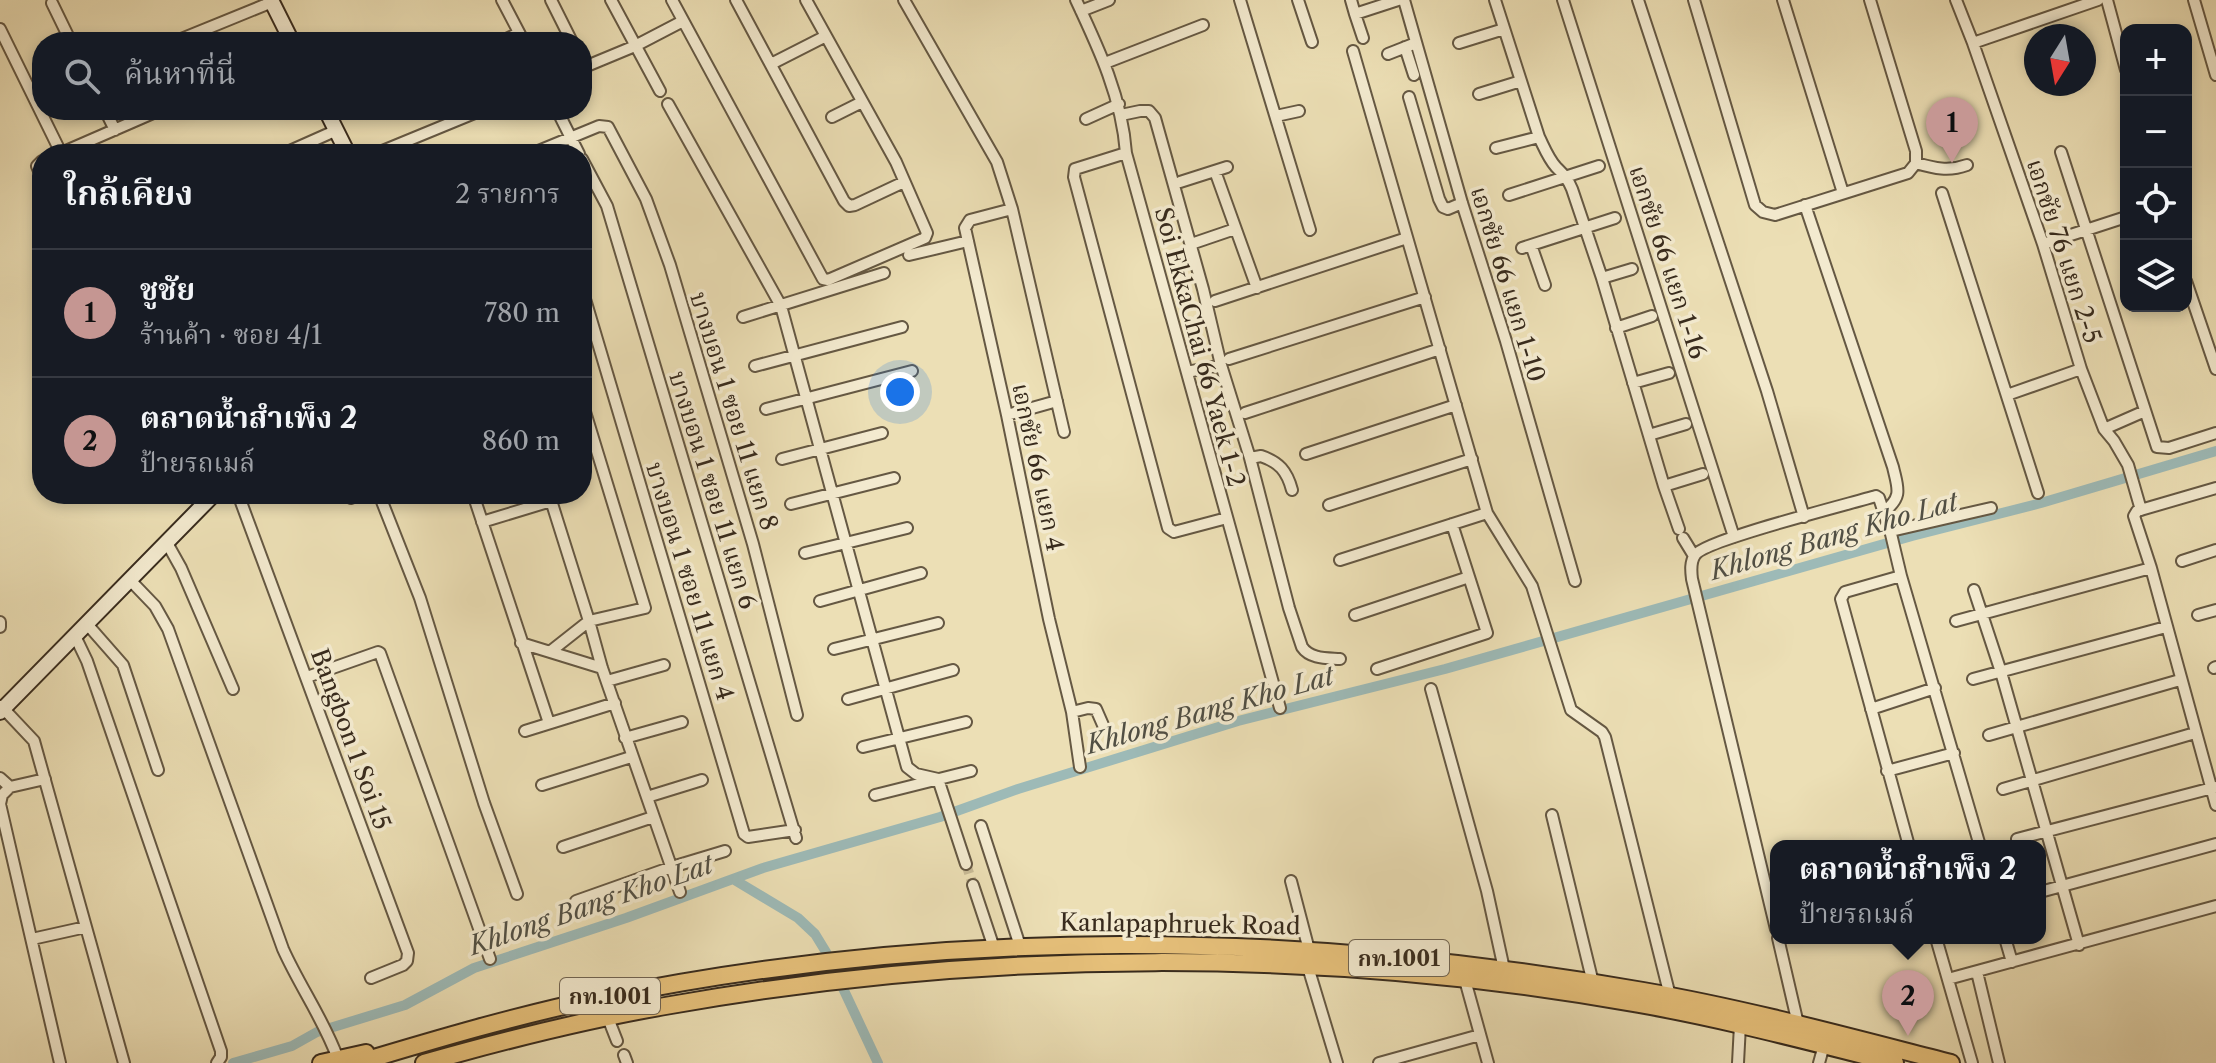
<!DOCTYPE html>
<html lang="th">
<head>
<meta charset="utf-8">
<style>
	:root { --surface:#171b24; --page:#20242c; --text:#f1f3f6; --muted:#9ea1a6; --line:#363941; --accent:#c59692 }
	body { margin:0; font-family:"Libre Caslon Text","Noto Serif Thai",serif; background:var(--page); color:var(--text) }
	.controls { position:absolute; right:24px; top:24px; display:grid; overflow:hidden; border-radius:16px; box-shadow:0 4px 12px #0003 }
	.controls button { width:72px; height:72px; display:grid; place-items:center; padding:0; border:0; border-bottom:2px solid var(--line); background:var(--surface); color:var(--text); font:40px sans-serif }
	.compass { position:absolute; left:2024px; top:24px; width:72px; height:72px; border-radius:50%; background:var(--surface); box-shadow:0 4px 12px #0003; rotate:191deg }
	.you { position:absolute; left:900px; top:392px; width:28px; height:28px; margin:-20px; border:6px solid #fff; border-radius:50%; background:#1a73e8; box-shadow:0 0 0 12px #1a73e833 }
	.badge { display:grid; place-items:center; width:52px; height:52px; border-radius:50%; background:var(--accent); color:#111; font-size:26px; font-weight:700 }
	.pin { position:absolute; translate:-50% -66px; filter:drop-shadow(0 2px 4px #0008) }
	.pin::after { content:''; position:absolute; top:42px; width:28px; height:24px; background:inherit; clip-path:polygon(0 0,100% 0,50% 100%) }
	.popup { position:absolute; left:1770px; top:840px; width:276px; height:104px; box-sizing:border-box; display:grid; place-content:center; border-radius:16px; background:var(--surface); filter:drop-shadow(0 2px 6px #0005); font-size:26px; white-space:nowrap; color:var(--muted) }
	.popup b { font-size:30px; color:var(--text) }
	.popup::after { content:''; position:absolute; left:50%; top:100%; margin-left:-16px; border:16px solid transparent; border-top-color:var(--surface) }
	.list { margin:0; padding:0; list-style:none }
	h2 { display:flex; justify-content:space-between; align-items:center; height:104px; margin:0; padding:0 32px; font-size:34px }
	h2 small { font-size:26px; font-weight:400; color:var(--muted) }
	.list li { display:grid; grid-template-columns:52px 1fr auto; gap:24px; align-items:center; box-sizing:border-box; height:128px; padding:0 32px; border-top:2px solid var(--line) }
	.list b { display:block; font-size:30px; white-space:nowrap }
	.list p { margin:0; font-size:26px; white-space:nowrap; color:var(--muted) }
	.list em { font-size:26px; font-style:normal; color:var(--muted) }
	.icon { flex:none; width:44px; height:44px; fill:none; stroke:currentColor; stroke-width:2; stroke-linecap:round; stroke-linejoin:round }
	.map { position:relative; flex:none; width:2216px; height:1063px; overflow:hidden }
	.search { position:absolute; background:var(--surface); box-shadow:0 4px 12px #0003; left:32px; top:32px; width:560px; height:88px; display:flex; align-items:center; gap:20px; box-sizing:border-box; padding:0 28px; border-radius:32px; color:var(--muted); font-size:30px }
	.panel { position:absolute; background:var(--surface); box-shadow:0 4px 12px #0003; left:32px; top:144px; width:560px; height:360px; border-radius:32px }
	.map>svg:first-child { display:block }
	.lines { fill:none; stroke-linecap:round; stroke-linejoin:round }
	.canal { stroke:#9dbab7; stroke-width:10 }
	.minor-tunnel { stroke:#c8bb97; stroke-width:10; stroke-dasharray:10 5; stroke-linecap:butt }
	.minor-casing { stroke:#655843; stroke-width:14 }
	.secondary-casing { stroke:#382b1d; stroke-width:18 }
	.primary-casing { stroke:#382b1d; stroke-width:20 }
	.minor { stroke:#f3eacf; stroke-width:10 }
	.secondary { stroke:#f3eacf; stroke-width:14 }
	.primary { stroke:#e6c07a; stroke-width:16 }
	.labels { text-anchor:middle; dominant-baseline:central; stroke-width:7; stroke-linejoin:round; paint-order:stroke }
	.shield { fill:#f3eacf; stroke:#706452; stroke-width:2 }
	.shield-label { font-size:22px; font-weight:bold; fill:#382b1d }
	.street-label { font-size:24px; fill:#382b1d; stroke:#f3eacf }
	.water-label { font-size:26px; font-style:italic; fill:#514f44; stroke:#f3eacf }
</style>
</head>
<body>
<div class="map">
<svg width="2216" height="1063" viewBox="0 0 2216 1063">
	<rect width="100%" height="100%" fill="#ecdfb5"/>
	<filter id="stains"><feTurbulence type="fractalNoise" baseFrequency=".0025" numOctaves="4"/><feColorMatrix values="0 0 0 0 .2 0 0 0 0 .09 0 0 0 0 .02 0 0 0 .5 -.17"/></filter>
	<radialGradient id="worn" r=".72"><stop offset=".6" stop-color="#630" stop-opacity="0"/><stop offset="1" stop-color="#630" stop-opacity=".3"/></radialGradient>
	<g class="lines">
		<path class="canal" d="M733,879L798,918L815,934L826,952L878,1063
			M233,1063L292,1046L317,1032L405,1005L474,968L626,918L763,868L940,817L1018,789L1238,721L1445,669L1912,536L2041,503L2216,451"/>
		<path class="minor-tunnel" d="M966,864L973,885"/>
		<g class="minor-casing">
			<path id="minor" d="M502,0L524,42
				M551,0L572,42
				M611,0L660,91
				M672,0L823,279L828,280L925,238L927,233L896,162L806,0
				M736,0L844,201L849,206L855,205L904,182
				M904,0L997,162L1012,209L1064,432
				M1076,0C1099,49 1122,98 1126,153L1280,708
				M1240,0L1310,230
				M1298,0L1312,42
				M1351,0L1355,14L1398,0
				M1404,0L1462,203L1506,341L1575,581
				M1495,0L1539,137C1544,147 1548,158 1556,167C1564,175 1568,179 1572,189L1602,278L1664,486L1679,529
				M1563,0L1734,537
				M1638,0L1767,391L1804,517
				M1694,0L1755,205L1763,212L1775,215L1908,173L1916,163V151L1870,0
				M1783,0L1843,193
				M1956,0L1973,43L2043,244L2081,369L2104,429L2114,441L2128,465L2141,510
				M2107,0L2126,70
				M2194,0L2216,75
				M52,3L71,42
				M1081,11L1109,0
				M1355,14L1363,38
				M0,29L61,153
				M174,42L272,2
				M500,42L519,33
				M1459,43L1504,29
				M1973,43L2098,0
				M1405,47L1414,75
				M1353,51L1487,513L1532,586L1571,710L1602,732L1605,737L1670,996
				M1388,54L1416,43
				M1105,63L1203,25
				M771,64L826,36
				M582,68L635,46L683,21
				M1479,94L1521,81
				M1409,97L1439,199L1443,207L1448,209L1462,203
				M668,104L781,306L907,767L916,774L938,779L966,864
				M105,110L115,130
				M557,110L579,154
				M1121,115L1140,111H1149L1155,118L1203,289L1221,365L1250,458L1289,608L1302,647C1310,659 1327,658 1340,659
				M329,116L344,110
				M1276,116L1299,111
				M832,117L862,102
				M1086,119L1119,104
				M1496,148L1539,137
				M2061,152L2157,447L2169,448L2216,433
				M1126,153L1075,169L1074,177L1168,528L1174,532L1227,518
				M59,154L160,110
				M283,154L337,130
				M375,154L482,110
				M531,154L599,126L608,127L646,199L670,265L753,544L797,715
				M582,159L607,206L796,838
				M42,161L37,166L42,178
				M1916,163C1934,168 1948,172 1967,165
				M1215,171L1257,288
				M1180,182L1227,167
				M1942,193L2038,493
				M1509,195L1599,166
				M1805,205L1893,467C1898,489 1903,496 1884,512
				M1012,209L970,220L965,228L1007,415L1049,619L1072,712L1080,767
				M1194,243L1235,229
				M2043,244L2126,217
				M1531,245L1545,285
				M1522,248L1615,218
				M909,255L968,241
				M1602,278L1632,269
				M2186,281L2216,369
				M582,289L744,834L748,837L795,830
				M1215,301L1407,238
				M743,317L884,273
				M1616,328L1652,316
				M1229,359L1425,297
				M755,366L902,327
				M1187,372L1221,365
				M1633,383L1669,373
				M2007,395L2081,369
				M766,409L912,371
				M1245,413L1440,349
				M1007,415L1057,401
				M2104,429L2145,411
				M1649,435L1686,424
				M1306,454L1456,405
				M1250,458L1261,456C1279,462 1287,471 1292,490
				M782,459L882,433
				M1664,486L1703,474
				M2216,488L2137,511L2134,516L2151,568L2216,805
				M238,494L408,953L407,961L403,965L371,978
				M350,494L351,498
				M379,494L420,598L484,803L517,894
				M473,494L549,723
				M549,494L589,621L602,668L680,892
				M791,504L894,478
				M1329,505L1472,459
				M482,522L551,501
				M1891,531L1991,508
				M1683,538L1694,556
				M167,543L181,568L233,689
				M805,553L907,528
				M1340,560L1487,513
				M2182,561L2216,550
				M1901,576L1845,592L1841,599L1909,846
				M130,580L155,606L168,629L283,949C300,987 324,1020 338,1059
				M1974,590L2001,672L2079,945
				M820,601L921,573
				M1355,615L1469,577
				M2198,615L2216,610
				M1956,621L2151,568
				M0,622V627
				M87,624L123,665L158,770
				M75,636L87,661L221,1051V1057L217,1063
				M521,643L602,668
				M834,649L938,623
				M551,651L589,621L645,608L582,402
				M2214,668L2216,667
				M1377,669L1487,633L1452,524
				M307,677L378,652L380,653L490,959
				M1973,679L2166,627
				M607,681L664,665
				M1431,689L1487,891L1504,969
				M848,699L953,670
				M1,706L34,741L124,1063
				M1871,709L1935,688
				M1072,712L1088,708L1096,709L1103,725
				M525,731L615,703
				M1989,735L2180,680
				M625,738L682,722
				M863,747L966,722
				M1887,771L1954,753
				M0,778L10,787L2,795L0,804L60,1063
				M542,785L631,757
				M10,787L45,779
				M2003,789L2195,733
				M875,795L971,771
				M647,797L702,780
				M1552,815L1593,983
				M981,826L1020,946
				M2017,839L2216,787
				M563,847L653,817
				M1291,881L1309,950
				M973,885L994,948
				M2040,892L2216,844
				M576,901L672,867L725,851
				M1776,929L1692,579C1691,571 1690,562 1695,555C1705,540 1849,504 1876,496L1879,498L1891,534L1901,576L1980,846
				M1778,938L1798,1024
				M1936,938L1972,1063
				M2005,938L2012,962
				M32,939L86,927
				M1308,967L1337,1063
				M1977,972L1999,1063
				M1948,979L2216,906
				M1465,980L1488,1063
				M608,1018L617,1041
				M624,1055L627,1063
				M1379,1063L1480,1035
				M1738,1063L1740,1025
				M1819,1063L1824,1045"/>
		</g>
		<g class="secondary-casing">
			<path id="secondary" d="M271,0L292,42
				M326,110L348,154
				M0,712L214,494"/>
		</g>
		<g class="primary-casing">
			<path id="primary" d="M321,1063L366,1053
				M357,1063C437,1039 518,1015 600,998C944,927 1298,930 1643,991C1747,1009 1849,1037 1951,1063
				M424,1063C505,1040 588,1019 671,1005C988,949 1323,947 1639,1004C1725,1019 1810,1042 1895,1063"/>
		</g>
		<use href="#minor" class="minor"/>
		<use href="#secondary" class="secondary"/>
		<use href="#primary" class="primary"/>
	</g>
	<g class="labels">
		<g class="shield">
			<rect x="1349" y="940" width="100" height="36" rx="6"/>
			<rect x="560" y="978" width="100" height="36" rx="6"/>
		</g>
		<g class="shield-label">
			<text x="1399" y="958">กท.1001</text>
			<text x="610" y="996">กท.1001</text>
		</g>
		<g class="street-label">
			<text transform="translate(2064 251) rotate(72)">เอกชัย 76 แยก 2-5</text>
			<text transform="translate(1668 262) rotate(72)">เอกชัย 66 แยก 1-16</text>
			<text transform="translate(1508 284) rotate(73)">เอกชัย 66 แยก 1-10</text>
			<text transform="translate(1200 347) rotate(75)">Soi EkkaChai 66 Yaek 1-2</text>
			<text transform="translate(734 411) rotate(73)">บางบอน 1 ซอย 11 แยก 8</text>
			<text transform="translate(1038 467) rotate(78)">เอกชัย 66 แยก 4</text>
			<text transform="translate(713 490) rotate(73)">บางบอน 1 ซอย 11 แยก 6</text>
			<text transform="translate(690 581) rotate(73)">บางบอน 1 ซอย 11 แยก 4</text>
			<text transform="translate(351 739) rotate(70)">Bangbon 1 Soi 15</text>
			<text transform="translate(1180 924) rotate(1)">Kanlapaphruek Road</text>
		</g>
		<g class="water-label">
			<text transform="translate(1834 536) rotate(-16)">Khlong Bang Kho Lat</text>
			<text transform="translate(1210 710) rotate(-16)">Khlong Bang Kho Lat</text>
			<text transform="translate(591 905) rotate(-19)">Khlong Bang Kho Lat</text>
		</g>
	</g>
	<rect width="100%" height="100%" filter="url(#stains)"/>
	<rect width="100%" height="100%" fill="url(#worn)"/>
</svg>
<div class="controls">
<button>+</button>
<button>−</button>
<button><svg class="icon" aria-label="locate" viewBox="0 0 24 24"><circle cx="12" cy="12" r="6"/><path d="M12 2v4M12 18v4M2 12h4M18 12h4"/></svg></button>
<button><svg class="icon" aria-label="layers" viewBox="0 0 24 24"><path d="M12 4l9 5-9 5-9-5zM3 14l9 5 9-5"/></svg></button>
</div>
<svg class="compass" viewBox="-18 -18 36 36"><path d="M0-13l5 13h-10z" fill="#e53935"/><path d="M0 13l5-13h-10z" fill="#9ea1a6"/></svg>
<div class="you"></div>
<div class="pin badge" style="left:1952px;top:163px">1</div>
<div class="pin badge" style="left:1908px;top:1036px">2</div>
<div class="popup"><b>ตลาดน้ำสำเพ็ง 2</b>ป้ายรถเมล์</div>
<div class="search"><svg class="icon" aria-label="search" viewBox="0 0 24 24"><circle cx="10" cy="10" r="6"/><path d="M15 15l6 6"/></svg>ค้นหาที่นี่</div>
<section class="panel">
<h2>ใกล้เคียง<small>2 รายการ</small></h2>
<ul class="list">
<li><span class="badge">1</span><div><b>ชูชัย</b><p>ร้านค้า · ซอย 4/1</p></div><em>780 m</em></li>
<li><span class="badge">2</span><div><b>ตลาดน้ำสำเพ็ง 2</b><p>ป้ายรถเมล์</p></div><em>860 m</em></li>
</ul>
</section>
</div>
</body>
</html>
